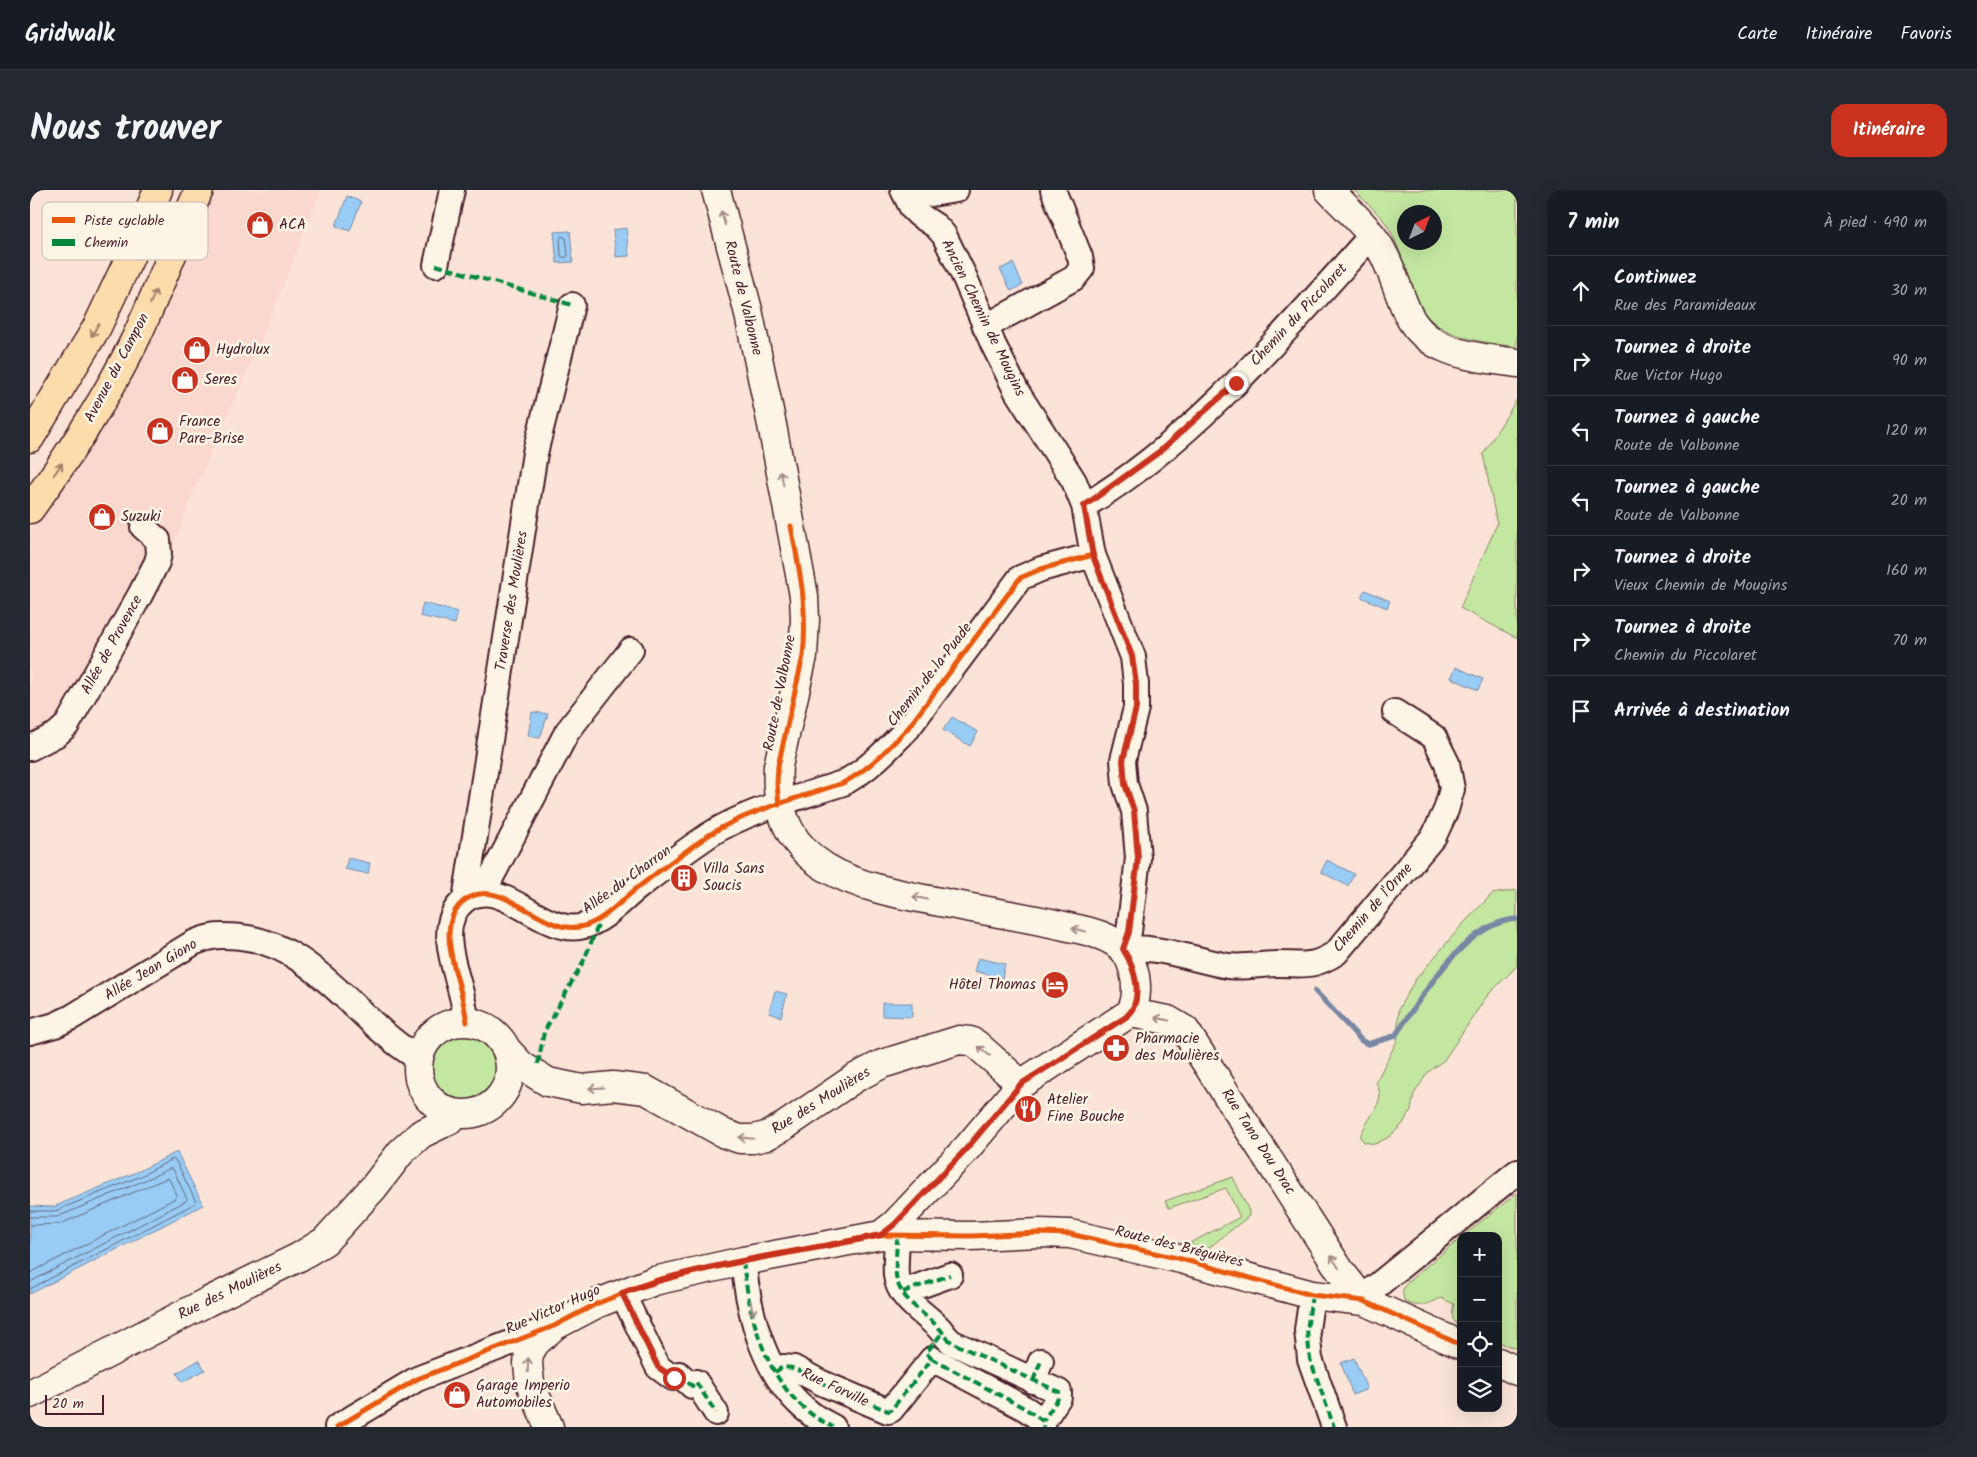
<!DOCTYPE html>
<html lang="fr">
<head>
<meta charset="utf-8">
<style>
	:root { --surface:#171b24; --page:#242831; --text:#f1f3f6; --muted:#9ea1a6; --line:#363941; --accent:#c8321e }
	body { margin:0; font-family:Kalam,sans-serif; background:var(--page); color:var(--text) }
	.controls { position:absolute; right:15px; bottom:15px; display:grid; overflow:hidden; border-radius:10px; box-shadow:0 5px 20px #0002 }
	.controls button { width:45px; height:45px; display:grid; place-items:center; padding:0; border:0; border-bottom:1px solid var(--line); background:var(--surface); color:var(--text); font:25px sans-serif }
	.compass { position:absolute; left:1367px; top:15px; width:45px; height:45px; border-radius:50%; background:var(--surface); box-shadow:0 5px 20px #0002; rotate:42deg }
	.scale { position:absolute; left:15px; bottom:12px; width:59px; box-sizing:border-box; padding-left:5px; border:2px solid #4a1f2b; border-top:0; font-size:14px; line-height:18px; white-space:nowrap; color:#4a1f2b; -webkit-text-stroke:4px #fcf5e5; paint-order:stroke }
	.stop { position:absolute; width:15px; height:15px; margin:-11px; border:4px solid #c8321e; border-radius:50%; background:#fff }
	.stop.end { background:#c8321e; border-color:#fff; box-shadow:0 1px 5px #0008 }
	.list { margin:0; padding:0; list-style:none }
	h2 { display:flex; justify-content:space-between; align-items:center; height:65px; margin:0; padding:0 20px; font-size:21px }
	h2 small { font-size:16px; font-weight:400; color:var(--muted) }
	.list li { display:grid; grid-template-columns:32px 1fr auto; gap:15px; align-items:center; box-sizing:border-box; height:70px; padding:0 20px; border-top:1px solid var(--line) }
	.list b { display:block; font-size:19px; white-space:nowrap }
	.list p { margin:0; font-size:16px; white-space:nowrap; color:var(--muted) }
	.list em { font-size:16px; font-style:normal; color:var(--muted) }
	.icon { flex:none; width:28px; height:28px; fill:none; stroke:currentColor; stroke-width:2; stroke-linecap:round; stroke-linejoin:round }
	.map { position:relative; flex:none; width:1487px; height:1237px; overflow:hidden; border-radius:15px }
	header { display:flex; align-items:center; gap:30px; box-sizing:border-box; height:70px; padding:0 25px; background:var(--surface); border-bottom:1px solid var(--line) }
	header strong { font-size:24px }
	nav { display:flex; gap:28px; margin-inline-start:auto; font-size:18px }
	.intro { display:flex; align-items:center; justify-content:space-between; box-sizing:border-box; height:120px; padding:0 30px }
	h1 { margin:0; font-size:35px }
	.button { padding:12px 22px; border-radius:15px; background:var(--accent); color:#fff; font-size:18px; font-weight:700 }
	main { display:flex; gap:30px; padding:0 30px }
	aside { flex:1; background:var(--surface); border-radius:15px; box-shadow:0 5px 20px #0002 }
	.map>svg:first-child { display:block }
	.built { fill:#fad8cd }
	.green { fill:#c3e7a1; stroke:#868366; fill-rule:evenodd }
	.water { fill:#98ccf5; stroke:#7987a4 }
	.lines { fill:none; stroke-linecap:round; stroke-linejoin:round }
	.shore { stroke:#69647c; stroke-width:1 }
	.stream { stroke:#7987a4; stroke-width:5.5 }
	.street-casing { stroke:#4a1f2b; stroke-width:28 }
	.secondary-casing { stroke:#4a1f2b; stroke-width:31 }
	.primary-casing { stroke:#4a1f2b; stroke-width:31 }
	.street { stroke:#fcf5e5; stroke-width:24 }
	.secondary { stroke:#fcf5e5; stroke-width:28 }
	.primary { stroke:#fddcac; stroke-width:28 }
	.quiet { stroke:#00873e; stroke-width:4; stroke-dasharray:8 4; stroke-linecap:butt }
	.cycleway-casing { stroke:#fcf5e5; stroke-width:8 }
	.cycleway { stroke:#e8590c; stroke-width:5 }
	.oneway { stroke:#a38a88 }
	.oneway2 { stroke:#a47e6c }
	.route { stroke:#c8321e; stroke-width:6 }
	.labels { text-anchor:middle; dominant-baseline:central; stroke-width:5; stroke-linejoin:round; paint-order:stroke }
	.poi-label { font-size:15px; fill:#4a1f2b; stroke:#fcf5e5; text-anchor:start }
	.street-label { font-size:15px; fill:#4a1f2b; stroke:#fcf5e5 }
	.key { fill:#fcf5e5; stroke:#c7b5ad; stroke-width:1 }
	.key-label { font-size:14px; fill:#4a1f2b }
</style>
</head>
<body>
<header>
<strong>Gridwalk</strong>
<nav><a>Carte</a><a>Itinéraire</a><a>Favoris</a></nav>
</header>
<div class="intro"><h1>Nous trouver</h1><a class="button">Itinéraire</a></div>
<main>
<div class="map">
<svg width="1487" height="1237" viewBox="0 0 1487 1237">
	<rect width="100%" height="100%" fill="#fbe4d7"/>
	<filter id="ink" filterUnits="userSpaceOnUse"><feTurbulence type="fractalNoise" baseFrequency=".02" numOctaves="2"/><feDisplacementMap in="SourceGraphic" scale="10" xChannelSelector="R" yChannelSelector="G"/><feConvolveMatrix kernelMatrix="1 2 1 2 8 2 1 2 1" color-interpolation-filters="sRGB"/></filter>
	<g filter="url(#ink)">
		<path class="built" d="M180,0H291L238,134L167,294L123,407L47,547L0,573V341L52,264Z"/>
		<path class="green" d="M1324,0H1487V157C1451,152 1400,147 1385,108C1377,85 1371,61 1360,40C1352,25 1335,12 1324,0ZM1374,22H1404V52H1374Z
			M1487,209V448L1430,418L1467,334L1453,264Z
			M1487,700V776L1457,806L1414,870L1398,882L1384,904L1381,920L1372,935L1359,947L1345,954L1334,952L1330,947C1334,934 1350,917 1350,904C1349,900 1347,895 1346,892L1367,851L1369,818L1385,790L1432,735L1462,704Z
			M397 877a38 38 0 1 1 76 0a38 38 0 1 1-76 0Z
			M1203,987L1219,1021V1026L1176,1060H1170L1160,1053L1210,1027L1196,998L1139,1018L1135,1011Z
			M1487,1003V1159L1468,1152V1046H1433Z
			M1431,1048V1136C1420,1131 1422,1124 1424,1114L1411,1108C1399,1114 1385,1120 1374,1110C1371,1100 1373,1097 1380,1090Z"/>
		<path class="water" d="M317,6L331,12L320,41L306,36Z
			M596,38L599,66L586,67L583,40Z
			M540,41L543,72L527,73L524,42Z
			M983,73L993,95L981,101L970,79Z
			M1335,400L1360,411L1357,418L1331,407Z
			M393,413L428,422L425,434L390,426Z
			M1426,477L1453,489L1448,500L1421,488Z
			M502,522L518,524L510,548L498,546Z
			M922,527L948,542L940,556L913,540Z
			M318,668L340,673L338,684L315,679Z
			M1297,670L1324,684L1318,696L1291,682Z
			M948,768L975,774L972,788L944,781Z
			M745,801L757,804L751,827L739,823Z
			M852,813H882V827L852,826Z
			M147,962L173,1015L0,1104V1016L23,1017L109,981Z
			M1324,1168L1337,1199L1323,1205L1311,1173Z
			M169,1170L175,1180L152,1192L147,1183Z"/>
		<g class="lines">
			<path class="shore" d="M532,46L536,48L538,65L536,68L531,66L530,49Z
				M0,1021H25L111,986L143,969L146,971L166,1012L164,1014L0,1099
				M0,1027H27L113,991L141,978L143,979L157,1009L156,1011L0,1092
				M0,1035L30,1034L137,988L139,989L147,1005L146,1008L0,1083"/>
			<path class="stream" d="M1285,801L1332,851L1338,854L1365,846C1392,807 1434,732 1487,729"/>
			<g class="street-casing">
				<path id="street" d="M873,0L882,18L889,25L906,36L914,45L935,88L963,154L987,202L1044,291L1054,316L1063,365L1103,467L1106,494V518L1093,570L1095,594L1104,621L1108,668L1099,742L1093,759C1128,755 1164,770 1198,776C1215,778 1231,774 1248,774C1274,774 1282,778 1306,763L1404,646L1416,620L1422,599L1417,573L1404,547L1365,522
					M877,8L926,0
					M406,75L422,0
					M955,137L1044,88L1052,78L1050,67L1023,0
					M1054,316C1164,251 1257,139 1342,45
					M0,558L27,544L37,535L110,405L127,372L129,364L128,350L113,337
					M453,703L537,542L601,460
					M435,710L505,263L542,115
					M437,832C435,821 433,809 430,799C423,772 407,731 435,710C472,683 512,748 554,736C573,731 591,711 606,699C630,680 654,662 679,645C716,621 771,607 813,593C838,580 858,559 878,538L990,388L1011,379L1063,365
					M0,842L25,835L42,827L163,753C182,745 190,745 211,747C285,755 328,833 388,868
					M867,1046C867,1059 865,1072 866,1085C868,1109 895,1123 910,1139C914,1144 917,1149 923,1153L1029,1202V1207L1013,1231
					M713,1071C719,1125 734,1188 780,1223C787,1229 796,1233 803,1237
					M873,1102L920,1085
					M592,1103L628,1177L643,1188L649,1184L662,1196L666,1192L686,1223
					M1282,1105L1277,1140L1280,1169L1304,1237
					M1334,1111L1343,1099L1487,982
					M745,1182L753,1177L764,1178L792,1193L858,1221L861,1220L902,1169L996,1219L1013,1231V1237
					M1003,1191L1011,1171
					M307,1237L387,1189L522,1137"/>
			</g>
			<g class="secondary-casing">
				<path id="secondary" d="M686,0L718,120L742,235L774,406L775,429L773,466L748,576C741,680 828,697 910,712C950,720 990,726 1030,735C1050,740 1077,743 1093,759C1100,766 1103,777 1105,786C1107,799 1107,812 1100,823L991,894L937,958L865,1034L851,1045
					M1299,0C1319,21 1343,41 1355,67C1364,85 1369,105 1378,124C1398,165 1447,167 1487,173
					M1100,823L1138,830L1155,840L1311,1082L1334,1111
					M388 878a46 46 0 1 1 92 0a46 46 0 1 1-92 0Z
					M477,860L492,876L518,892L552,899L583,896L616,900L695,944L710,949H723L736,946L753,937L825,888L852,874L929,850L940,851L946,854L991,894
					M1468,1172L1487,1181
					M0,1204L177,1112L269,1067L295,1051L344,997L371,962L391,944L420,930L428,924
					M519,1237L500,1193L498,1174L499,1164L505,1153L524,1136L566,1114L624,1091L713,1071L851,1045L941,1046L1010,1043L1040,1044L1151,1069L1282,1105L1334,1111L1431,1155"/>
			</g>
			<g class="primary-casing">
				<path id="primary" d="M0,248L67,137L99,69L128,0
					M0,319C38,267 74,212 103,154C127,104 147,51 169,0"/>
			</g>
			<use href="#street" class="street"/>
			<use href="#secondary" class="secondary"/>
			<use href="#primary" class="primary"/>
			<path class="quiet" d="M406,75L542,115
				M508,874L514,842L554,770L571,728
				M867,1046C867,1059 865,1072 866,1085C868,1109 895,1123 910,1139C914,1144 917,1149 923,1153L1029,1202V1207L1013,1231
				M713,1071C719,1125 734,1188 780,1223C787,1229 796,1233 803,1237
				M873,1102L920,1085
				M592,1103L628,1177L643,1188L649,1184L662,1196L666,1192L686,1223
				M1282,1105L1277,1140L1280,1169L1304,1237
				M902,1169L896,1163L912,1143
				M745,1182L753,1177L764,1178L792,1193L858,1221L861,1220L902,1169L996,1219L1013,1231V1237
				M1003,1191L1011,1171"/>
			<g class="cycleway-casing">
				<path id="cycleway" d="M749,615L747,594L748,576L773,466C778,419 770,382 761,336
					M437,832C435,821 433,809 430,799C423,772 407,731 435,710C472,683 512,748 554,736C573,731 591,711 606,699C630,680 654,662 679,645C716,621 771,607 813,593C838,580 858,559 878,538L990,388L1011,379L1063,365
					M307,1237L387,1189L524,1136L566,1114L624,1091L713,1071L851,1045L941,1046L1010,1043L1040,1044L1151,1069L1282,1105L1334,1111L1431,1155"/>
			</g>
			<use href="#cycleway" class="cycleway"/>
		</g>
		<defs><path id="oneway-shaft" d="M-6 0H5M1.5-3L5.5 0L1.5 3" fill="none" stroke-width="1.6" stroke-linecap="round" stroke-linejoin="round" transform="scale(1.25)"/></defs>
		<g class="oneway">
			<use href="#oneway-shaft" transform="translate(693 28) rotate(-105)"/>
			<use href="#oneway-shaft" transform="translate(752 288) rotate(-101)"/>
			<use href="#oneway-shaft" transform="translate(890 708) rotate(-169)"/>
			<use href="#oneway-shaft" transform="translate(1049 740) rotate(-167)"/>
			<use href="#oneway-shaft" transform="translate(1132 829) rotate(-168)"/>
			<use href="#oneway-shaft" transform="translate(954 861) rotate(-141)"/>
			<use href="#oneway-shaft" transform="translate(566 898) rotate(176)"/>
			<use href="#oneway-shaft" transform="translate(716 948) rotate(-175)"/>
			<use href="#oneway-shaft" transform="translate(1305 1072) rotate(-123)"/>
			<use href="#oneway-shaft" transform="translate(722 1118) rotate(77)"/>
			<use href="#oneway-shaft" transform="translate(498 1175) rotate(-88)"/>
		</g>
		<g class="oneway2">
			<use href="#oneway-shaft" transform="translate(123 107) rotate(-67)"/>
			<use href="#oneway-shaft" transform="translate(65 140) rotate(119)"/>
			<use href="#oneway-shaft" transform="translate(28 279) rotate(-55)"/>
		</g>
	</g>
	<g class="lines" filter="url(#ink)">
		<path class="route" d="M644,1188L628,1177L592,1103C675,1072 764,1064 851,1045L865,1034L937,958L991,894L1096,827C1115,810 1105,778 1093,759L1099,742L1108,668L1104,621L1095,594L1093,570L1106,518V494L1102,466L1063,366L1054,316L1129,262L1206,193"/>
	</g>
	<defs>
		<g id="shop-disc" transform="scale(1.4375)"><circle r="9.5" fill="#c8321e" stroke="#fcf5e5"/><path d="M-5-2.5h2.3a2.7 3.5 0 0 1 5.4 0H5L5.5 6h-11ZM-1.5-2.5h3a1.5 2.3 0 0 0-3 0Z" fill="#fff"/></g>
		<g id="building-disc" transform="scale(1.4375)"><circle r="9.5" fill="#c8321e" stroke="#fcf5e5"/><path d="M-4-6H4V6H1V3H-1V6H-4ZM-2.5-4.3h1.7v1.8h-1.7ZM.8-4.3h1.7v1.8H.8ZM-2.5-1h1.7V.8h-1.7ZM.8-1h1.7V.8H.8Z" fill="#fff"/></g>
		<g id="hotel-disc" transform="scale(1.4375)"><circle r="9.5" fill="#c8321e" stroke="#fcf5e5"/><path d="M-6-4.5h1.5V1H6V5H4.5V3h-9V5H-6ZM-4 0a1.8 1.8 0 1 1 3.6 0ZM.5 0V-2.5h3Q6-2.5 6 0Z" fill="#fff"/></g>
		<g id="pharmacy-disc" transform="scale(1.4375)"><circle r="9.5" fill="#c8321e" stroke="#fcf5e5"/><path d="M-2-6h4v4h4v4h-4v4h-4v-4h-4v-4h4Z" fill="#fff"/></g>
		<g id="restaurant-disc" transform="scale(1.4375)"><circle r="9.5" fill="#c8321e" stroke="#fcf5e5"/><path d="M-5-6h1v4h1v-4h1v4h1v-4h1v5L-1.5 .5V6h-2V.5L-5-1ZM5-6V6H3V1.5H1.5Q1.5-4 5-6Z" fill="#fff"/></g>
	</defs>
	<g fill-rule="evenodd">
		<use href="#shop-disc" x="230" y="35"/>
		<use href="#shop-disc" x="167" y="160"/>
		<use href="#shop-disc" x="155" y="190"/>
		<use href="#shop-disc" x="130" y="241"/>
		<use href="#shop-disc" x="72" y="327"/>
		<use href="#building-disc" x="654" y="688"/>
		<use href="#hotel-disc" x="1025" y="795"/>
		<use href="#pharmacy-disc" x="1086" y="858"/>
		<use href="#restaurant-disc" x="998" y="919"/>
		<use href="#shop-disc" x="427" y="1205"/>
	</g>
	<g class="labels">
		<g class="poi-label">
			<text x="249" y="35">ACA</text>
			<text x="186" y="160">Hydrolux</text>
			<text x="174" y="190">Seres</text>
			<text x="149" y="232">France<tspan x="149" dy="17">Pare-Brise</tspan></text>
			<text x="91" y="327">Suzuki</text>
			<text x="673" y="679">Villa Sans<tspan x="673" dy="17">Soucis</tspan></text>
			<text x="1006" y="795" text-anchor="end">Hôtel Thomas</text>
			<text x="1105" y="849">Pharmacie<tspan x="1105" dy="17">des Moulières</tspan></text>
			<text x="1017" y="910">Atelier<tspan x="1017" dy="17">Fine Bouche</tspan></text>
			<text x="446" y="1196">Garage Imperio<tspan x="446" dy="17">Automobiles</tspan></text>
		</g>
		<g class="street-label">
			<text transform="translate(713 108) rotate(76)">Route de Valbonne</text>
			<text transform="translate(1269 125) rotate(-47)">Chemin du Piccolaret</text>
			<text transform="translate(953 128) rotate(64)">Ancien Chemin de Mougins</text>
			<text transform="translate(87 178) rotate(-62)">Avenue du Campon</text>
			<text transform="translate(482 411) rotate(-81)">Traverse des Moulières</text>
			<text transform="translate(82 455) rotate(-61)">Allée de Provence</text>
			<text transform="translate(900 485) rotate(-52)">Chemin de la Puade</text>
			<text transform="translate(750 503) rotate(-79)">Route de Valbonne</text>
			<text transform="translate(597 690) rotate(-36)">Allée du Charron</text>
			<text transform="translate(1343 718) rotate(-49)">Chemin de l'Orme</text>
			<text transform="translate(121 780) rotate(-31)">Allée Jean Giono</text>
			<text transform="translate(791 911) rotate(-32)">Rue des Moulières</text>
			<text transform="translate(1228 952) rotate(57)">Rue Tano Dou Drac</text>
			<text transform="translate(1149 1057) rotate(14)">Route des Bréguières</text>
			<text transform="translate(200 1101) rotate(-26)">Rue des Moulières</text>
			<text transform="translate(523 1120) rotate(-24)">Rue Victor Hugo</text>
			<text transform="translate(805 1198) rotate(25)">Rue Forville</text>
		</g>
	</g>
	<rect x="12" y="12" width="166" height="58" rx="8" class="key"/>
	<rect x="22" y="27" width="23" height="6" fill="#e8590c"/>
	<rect x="22" y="49" width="23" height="7" fill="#00873e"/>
	<g class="key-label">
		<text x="54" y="35">Piste cyclable</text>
		<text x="54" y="57">Chemin</text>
	</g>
</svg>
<div class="controls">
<button>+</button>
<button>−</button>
<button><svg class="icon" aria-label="locate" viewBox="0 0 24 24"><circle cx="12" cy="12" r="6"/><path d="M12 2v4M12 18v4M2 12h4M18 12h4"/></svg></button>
<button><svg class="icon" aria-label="layers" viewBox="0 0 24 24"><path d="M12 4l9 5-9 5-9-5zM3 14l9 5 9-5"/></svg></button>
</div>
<svg class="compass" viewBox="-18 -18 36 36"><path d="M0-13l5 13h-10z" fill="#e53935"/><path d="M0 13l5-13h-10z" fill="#9ea1a6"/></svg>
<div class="scale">20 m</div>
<div class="stop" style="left:644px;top:1188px"></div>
<div class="stop end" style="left:1206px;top:193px"></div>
</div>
<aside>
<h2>7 min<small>À pied · 490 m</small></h2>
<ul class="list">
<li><svg class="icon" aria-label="ahead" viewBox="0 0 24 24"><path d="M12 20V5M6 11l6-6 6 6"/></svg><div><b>Continuez</b><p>Rue des Paramideaux</p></div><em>30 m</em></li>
<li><svg class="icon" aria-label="right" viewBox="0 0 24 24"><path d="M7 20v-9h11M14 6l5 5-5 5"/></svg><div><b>Tournez à droite</b><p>Rue Victor Hugo</p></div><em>90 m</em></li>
<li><svg class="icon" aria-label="left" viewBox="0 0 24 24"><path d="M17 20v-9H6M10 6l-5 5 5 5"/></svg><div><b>Tournez à gauche</b><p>Route de Valbonne</p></div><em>120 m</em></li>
<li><svg class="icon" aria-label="left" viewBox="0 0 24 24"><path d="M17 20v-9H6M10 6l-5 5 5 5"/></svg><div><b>Tournez à gauche</b><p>Route de Valbonne</p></div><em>20 m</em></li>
<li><svg class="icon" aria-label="right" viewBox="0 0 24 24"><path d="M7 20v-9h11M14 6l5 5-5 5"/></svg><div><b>Tournez à droite</b><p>Vieux Chemin de Mougins</p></div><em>160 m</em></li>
<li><svg class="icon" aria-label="right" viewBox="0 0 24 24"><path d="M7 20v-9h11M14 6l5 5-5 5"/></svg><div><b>Tournez à droite</b><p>Chemin du Piccolaret</p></div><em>70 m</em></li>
<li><svg class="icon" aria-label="arrive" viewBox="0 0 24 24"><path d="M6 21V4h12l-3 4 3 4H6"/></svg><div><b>Arrivée à destination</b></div></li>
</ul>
</aside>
</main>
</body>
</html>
